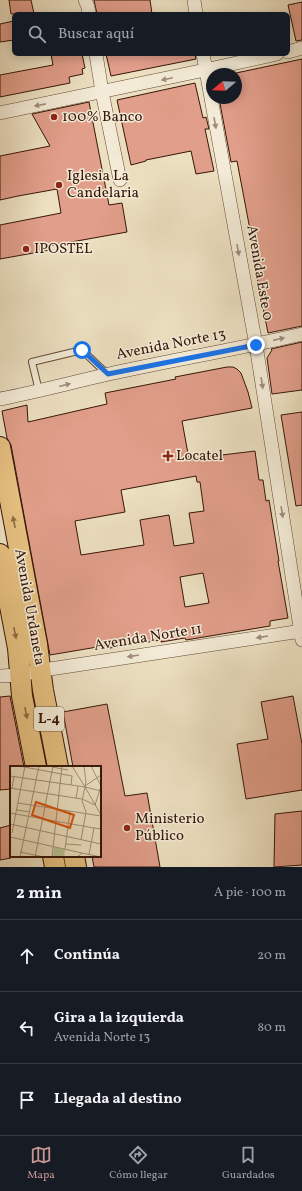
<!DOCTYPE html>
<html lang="es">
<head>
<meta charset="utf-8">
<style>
	:root { --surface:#171b24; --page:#242831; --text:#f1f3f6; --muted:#9ea1a6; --line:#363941; --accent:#c59692 }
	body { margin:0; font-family:Vollkorn,serif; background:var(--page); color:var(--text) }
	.compass { position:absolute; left:206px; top:68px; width:36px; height:36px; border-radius:50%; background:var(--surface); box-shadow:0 2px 10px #0003; rotate:251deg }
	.stop { position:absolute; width:12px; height:12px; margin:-9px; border:3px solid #1a73e8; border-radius:50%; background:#fff }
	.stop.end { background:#1a73e8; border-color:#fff; box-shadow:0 1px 4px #0008 }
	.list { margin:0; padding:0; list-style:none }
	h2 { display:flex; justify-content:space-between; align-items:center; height:52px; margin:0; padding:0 16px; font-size:17px }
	h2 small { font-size:13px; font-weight:400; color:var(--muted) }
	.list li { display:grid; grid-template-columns:26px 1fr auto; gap:12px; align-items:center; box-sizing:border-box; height:72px; padding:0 16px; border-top:1px solid var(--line) }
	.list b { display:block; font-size:15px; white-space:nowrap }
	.list p { margin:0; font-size:13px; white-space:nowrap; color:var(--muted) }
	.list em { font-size:13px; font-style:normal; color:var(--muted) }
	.icon { flex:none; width:22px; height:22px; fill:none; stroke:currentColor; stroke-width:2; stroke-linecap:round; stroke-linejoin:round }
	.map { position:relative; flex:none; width:302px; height:867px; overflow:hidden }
	.search { position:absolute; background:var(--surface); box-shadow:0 2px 10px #0003; left:12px; right:12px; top:12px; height:44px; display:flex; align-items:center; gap:10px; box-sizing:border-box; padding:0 14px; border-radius:6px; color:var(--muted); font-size:15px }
	.sheet { height:268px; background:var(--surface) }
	nav { display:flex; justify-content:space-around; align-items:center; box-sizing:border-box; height:56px; border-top:1px solid var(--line); background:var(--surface); font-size:11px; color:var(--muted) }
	nav a { display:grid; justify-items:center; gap:2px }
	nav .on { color:var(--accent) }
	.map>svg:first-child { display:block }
	.building { fill:#e19e8a; stroke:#361609; fill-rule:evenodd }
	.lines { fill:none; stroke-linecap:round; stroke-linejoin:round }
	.lane-casing { stroke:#644837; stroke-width:8 }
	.street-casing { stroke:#644837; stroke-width:14 }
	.primary-casing { stroke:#361609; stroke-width:22 }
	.lane { stroke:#f3ebd7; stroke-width:6 }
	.street { stroke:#f3ebd7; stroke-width:13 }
	.primary { stroke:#e6c080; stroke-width:20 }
	.oneway { fill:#9e8b7a }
	.oneway2 { fill:#8e6b44 }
	.route { stroke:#1a73e8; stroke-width:5 }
	.poi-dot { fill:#8f2418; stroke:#f3ebd7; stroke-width:1.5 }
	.labels { text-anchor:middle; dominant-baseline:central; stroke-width:3; stroke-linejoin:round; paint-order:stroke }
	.shield { fill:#f3ebd7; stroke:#6f5647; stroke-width:1 }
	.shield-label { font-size:14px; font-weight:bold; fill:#361609 }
	.poi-label { font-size:15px; fill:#361609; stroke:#f3ebd7; text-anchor:start }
	.street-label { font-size:15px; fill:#361609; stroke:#f3ebd7 }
	.inset-road { fill:none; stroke:#a38f77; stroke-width:1 }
	.view { fill:#d6520c; fill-opacity:0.15; stroke:#d6520c; stroke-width:2 }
	.inset-edge { fill:none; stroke:#361609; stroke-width:2 }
</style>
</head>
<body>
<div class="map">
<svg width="302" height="867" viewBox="0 0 302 867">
	<rect width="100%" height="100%" fill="#ece0c1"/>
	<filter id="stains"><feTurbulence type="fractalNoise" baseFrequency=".005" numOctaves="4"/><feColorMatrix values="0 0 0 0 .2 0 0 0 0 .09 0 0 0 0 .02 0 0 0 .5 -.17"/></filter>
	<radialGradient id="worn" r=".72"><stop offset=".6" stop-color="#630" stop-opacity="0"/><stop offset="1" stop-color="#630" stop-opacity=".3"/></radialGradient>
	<path class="building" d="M9,0H31L34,14H11Z
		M94,0H150L152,14H97Z
		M302,2V40L296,41L288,5Z
		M14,21V40L0,42V24Z
		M51,54H82L85,68L82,69L83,74L69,77L70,83L0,97V75L53,65Z
		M106,54H195L196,59L111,76Z
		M302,59V326L268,333L256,272H258L237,161L231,162L219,98H236V73Z
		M195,83L203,118L206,117L209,129H205L214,171L196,174L191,151L146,160V161L131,165L117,100Z
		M89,102L109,205L122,203L127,232L49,246L50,250L0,259V225L61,213L57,189L18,196L0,200V156L50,146L32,114Z
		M302,342V390L272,394L267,358L272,350L271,349Z
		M227,367H233L237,369L241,373L248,392L252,408L182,421L189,459L255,451L259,480H263L266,501L269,500L279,561H278L288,618L270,621V626L186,640L185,638L161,642V640L110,648L109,645L50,655L11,445L7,438L2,411L27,405L28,422L107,404L105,393L176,379L175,377ZM196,476L197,482H200L204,511L189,513L194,543L174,546L169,515L140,520L144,545L81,555L75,521L125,512L121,490ZM203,573L209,603L185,607L180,577Z
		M302,412V505L296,506L281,415Z
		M10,696L24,767H11V789L0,790V697Z
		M293,696L302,744V790L246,799L237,744L268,739L261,702Z
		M107,704L125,796L147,793L160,867H94L92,856H100V767H73L63,712Z
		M302,811V865L274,867L275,814Z
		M11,825V858L0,860V828Z"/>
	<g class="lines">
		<g class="lane-casing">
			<path id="lane" d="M39,391L32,362L82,350L107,374"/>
		</g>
		<g class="street-casing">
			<path id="street" d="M85,0L88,7L89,14
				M194,0L196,14
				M288,52L302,48
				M96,54L102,92L120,180
				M203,54L256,345L302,640
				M0,113L205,70L277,54
				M0,399C37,392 73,382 109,374C173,360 238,349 302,334
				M0,676L20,675L50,669L302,631"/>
		</g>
		<g class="primary-casing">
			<path id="primary" d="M0,447L37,644L43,690L58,767
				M0,554L18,648L22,696L36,767
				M53,856L55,867
				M74,856L76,867"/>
		</g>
		<use href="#lane" class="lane"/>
		<use href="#street" class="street"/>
		<use href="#primary" class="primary"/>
	</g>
	<defs><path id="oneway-solid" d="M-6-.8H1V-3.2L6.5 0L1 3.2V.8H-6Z"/></defs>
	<g class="oneway">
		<use href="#oneway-solid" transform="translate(167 79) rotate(168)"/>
		<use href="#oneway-solid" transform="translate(40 105) rotate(169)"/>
		<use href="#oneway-solid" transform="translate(215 123) rotate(80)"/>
		<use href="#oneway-solid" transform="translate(238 250) rotate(80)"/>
		<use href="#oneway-solid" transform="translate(279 339) rotate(-13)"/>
		<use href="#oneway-solid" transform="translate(262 383) rotate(81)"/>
		<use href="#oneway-solid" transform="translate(65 385) rotate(-14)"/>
		<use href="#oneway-solid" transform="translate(282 512) rotate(81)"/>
		<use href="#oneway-solid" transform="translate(262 637) rotate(171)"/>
		<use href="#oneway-solid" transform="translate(133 656) rotate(171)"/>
	</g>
	<g class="oneway2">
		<use href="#oneway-solid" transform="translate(14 522) rotate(-101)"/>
		<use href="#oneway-solid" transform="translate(15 633) rotate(79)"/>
		<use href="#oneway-solid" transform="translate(26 713) rotate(79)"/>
	</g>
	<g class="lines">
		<path class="route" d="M82,350L108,374L256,345"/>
	</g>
	<g class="poi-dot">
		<circle cx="54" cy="117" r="4"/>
		<circle cx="59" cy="185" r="4"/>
		<circle cx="26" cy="249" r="4"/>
		<path d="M166 450h4v4h4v4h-4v4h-4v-4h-4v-4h4z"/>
		<circle cx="127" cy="828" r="4"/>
	</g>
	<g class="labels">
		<rect class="shield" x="34" y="707" width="30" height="24" rx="3"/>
		<g class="shield-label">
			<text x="49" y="719">L-4</text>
		</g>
		<g class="poi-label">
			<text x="62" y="117">100% Banco</text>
			<text x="67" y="176">Iglesia La<tspan x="67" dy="17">Candelaria</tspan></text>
			<text x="34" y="249">IPOSTEL</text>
			<text x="176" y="456">Locatel</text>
			<text x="135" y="819">Ministerio<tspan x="135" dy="17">Público</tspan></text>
		</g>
		<g class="street-label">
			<text transform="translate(259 273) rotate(80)">Avenida Este 0</text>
			<text transform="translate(171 345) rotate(-11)">Avenida Norte 13</text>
			<text transform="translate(29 607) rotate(80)">Avenida Urdaneta</text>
			<text transform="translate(148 638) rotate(-9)">Avenida Norte 11</text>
		</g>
	</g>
	<g transform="translate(10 766)">
		<rect width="91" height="91" fill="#ece0c1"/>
		<path d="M44,81L55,84L54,91H43Z" fill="#b7c293"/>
		<path class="inset-road" d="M9,0L62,10L61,19M62,0L75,21L91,25M81,0L91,20L85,39M42,1L58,4M0,10L75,21M75,20L91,9M75,21L91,49M0,22L72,33L85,39M2,23L4,10M66,33L68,20M8,37L91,50M7,44L20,46M0,47L84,62M0,58L91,78M2,67L15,0M0,71L72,87M71,74L76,46L72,35L76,16L74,0M56,78L71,79M55,83L60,45M10,86L34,91M79,88L84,62L91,63M10,91L29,0M25,91L43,0M42,91L52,0M67,91L72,87L91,91"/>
		<path class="view" d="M26,36L64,49L60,62L22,49Z"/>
		<rect width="91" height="91" class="inset-edge"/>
	</g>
	<rect width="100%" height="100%" filter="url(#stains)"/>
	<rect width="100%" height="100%" fill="url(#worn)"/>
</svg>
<svg class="compass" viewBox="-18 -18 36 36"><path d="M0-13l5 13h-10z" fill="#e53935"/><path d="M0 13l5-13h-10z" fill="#9ea1a6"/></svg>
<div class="stop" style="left:82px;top:350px"></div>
<div class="stop end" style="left:256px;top:345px"></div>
<div class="search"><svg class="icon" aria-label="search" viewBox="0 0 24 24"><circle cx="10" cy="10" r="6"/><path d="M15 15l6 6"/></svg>Buscar aquí</div>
</div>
<section class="sheet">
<h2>2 min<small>A pie · 100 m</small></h2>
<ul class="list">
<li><svg class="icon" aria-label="ahead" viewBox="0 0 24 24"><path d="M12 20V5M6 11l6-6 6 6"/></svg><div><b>Continúa</b></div><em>20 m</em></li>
<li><svg class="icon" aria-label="left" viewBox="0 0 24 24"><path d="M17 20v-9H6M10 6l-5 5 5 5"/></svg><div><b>Gira a la izquierda</b><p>Avenida Norte 13</p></div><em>80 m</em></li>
<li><svg class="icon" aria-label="arrive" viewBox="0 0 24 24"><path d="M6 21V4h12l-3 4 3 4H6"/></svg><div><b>Llegada al destino</b></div></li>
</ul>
</section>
<nav>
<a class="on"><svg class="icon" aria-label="map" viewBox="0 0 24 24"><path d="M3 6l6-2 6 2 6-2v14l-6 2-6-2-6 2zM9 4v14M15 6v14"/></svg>Mapa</a>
<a><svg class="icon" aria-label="directions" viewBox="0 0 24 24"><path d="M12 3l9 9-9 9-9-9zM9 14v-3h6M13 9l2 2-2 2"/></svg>Cómo llegar</a>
<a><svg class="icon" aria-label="saved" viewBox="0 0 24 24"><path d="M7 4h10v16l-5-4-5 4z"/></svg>Guardados</a>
</nav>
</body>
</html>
